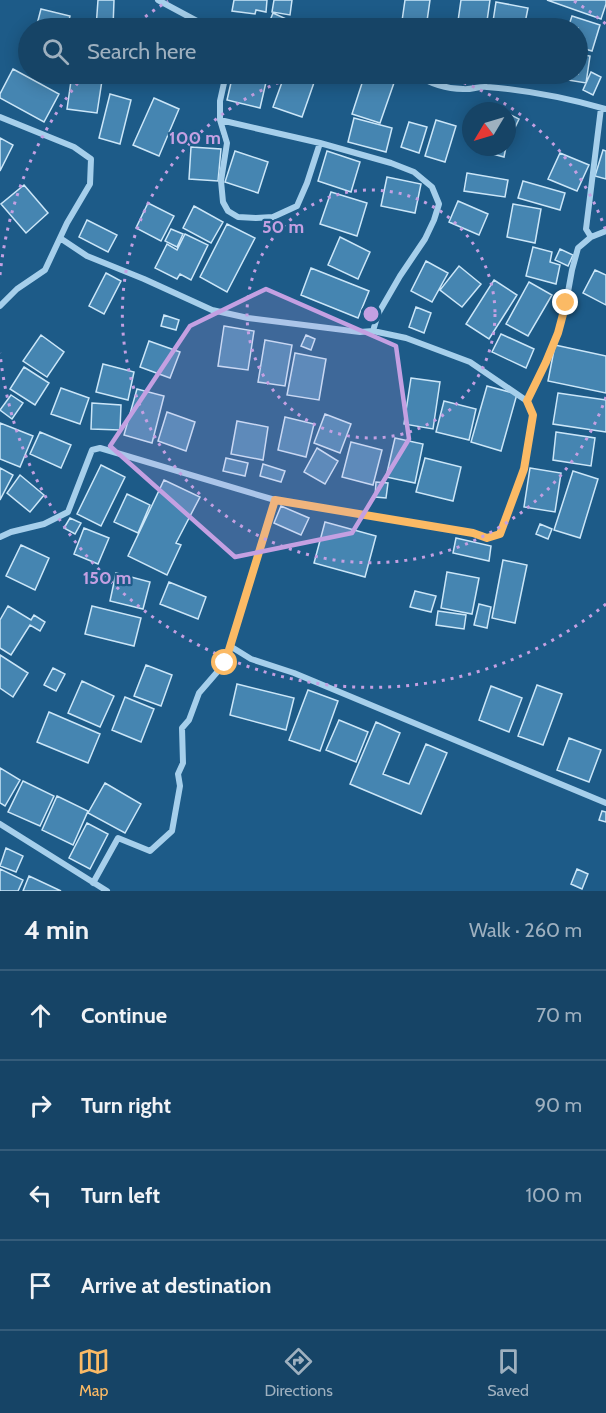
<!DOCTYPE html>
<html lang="en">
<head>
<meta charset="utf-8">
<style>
	:root { --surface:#164466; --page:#234e6f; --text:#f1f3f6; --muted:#9eb0bf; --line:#355c7a; --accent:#fbba65 }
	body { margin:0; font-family:Cabin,sans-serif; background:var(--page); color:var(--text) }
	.compass { position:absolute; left:462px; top:102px; width:54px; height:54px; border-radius:50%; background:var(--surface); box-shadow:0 3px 15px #0003; rotate:232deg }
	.stop { position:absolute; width:18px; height:18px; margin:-14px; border:4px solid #fbba65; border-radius:50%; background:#fff }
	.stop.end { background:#fbba65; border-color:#fff; box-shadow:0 2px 6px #0008 }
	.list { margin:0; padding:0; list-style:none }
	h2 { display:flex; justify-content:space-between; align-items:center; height:78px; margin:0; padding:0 24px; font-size:26px }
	h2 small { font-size:20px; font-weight:400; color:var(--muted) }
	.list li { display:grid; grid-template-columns:39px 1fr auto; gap:18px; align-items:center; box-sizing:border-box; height:90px; padding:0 24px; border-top:2px solid var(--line) }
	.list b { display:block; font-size:22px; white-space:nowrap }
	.list em { font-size:20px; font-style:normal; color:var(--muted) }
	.icon { flex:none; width:33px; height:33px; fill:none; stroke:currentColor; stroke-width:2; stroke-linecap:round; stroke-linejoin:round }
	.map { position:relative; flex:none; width:606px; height:891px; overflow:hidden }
	.search { position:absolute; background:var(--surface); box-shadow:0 3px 15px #0003; left:18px; right:18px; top:18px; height:66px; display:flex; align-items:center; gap:15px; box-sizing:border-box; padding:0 21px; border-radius:33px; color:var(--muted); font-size:22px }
	.sheet { height:438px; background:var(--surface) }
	nav { display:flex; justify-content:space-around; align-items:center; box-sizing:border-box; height:84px; border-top:2px solid var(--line); background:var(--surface); font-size:16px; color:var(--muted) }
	nav a { display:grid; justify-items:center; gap:3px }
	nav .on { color:var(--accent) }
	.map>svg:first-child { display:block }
	.building { fill:#4585b1; stroke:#cbe6f8; stroke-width:1.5 }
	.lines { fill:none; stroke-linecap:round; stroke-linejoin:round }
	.street { stroke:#a6cfeb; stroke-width:6 }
	.route { stroke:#fbba65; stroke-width:8 }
	.marked { fill:#c4a0e2; fill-opacity:0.2; stroke:#c4a0e2; stroke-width:4.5; stroke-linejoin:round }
	.ring { fill:none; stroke:#c4a0e2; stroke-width:3; stroke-dasharray:3 6 }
	.centre { fill:#c4a0e2; stroke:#1d5b88; stroke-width:3 }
	.ring-label { font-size:18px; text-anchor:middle; font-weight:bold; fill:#c4a0e2; stroke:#1d5b88; stroke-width:4.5; stroke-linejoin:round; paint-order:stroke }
</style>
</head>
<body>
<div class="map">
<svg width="606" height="891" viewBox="0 0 606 891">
	<rect width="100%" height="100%" fill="#1d5b88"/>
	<path class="building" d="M98,0H114L113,28H96Z
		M234,0H267L266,12L256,10L255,14L232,11Z
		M274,0H292L290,15L272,12Z
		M405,0H430L426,28H401Z
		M461,0H490L486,28H457Z
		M547,0H606V4L601,19Z
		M496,2L528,8L524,28H492Z
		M41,9L70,16L67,28H36Z
		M273,13L293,22L290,28H280L269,23Z
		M572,16L600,25L592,51L578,47V28H568Z
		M578,54L590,56L586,83L550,77V74H578Z
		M13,69L59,94L44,122L0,98V94Z
		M591,72L601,77L593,95L583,90Z
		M72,74H103L97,113L67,109Z
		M233,74H251L267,78L260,108L227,100Z
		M285,74H317L302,117L273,107Z
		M365,74H376L395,80L380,123L352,114Z
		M110,94L131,100L120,144L99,138Z
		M154,98L179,109L159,156L133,145Z
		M507,113L519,119L507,144Z
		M354,118L392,128L386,152L348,142Z
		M436,120L456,126L445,162L425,156Z
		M409,122L427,127L419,153L401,147Z
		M0,138L13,145L0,171Z
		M191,147L221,149L218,181L189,179Z
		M481,147H506L504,157L481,151Z
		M603,150L606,151V179L595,176Z
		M235,151L268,162L258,193L225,182Z
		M327,151L360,162L351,192L318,181Z
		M560,153L589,165L577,191L548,179Z
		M467,173L508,180L505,197L464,191Z
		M387,177L421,184L415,213L381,206Z
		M523,181L565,193L560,210L518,198Z
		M24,185L48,213L26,233L1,204Z
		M331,192L367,203L357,236L320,224Z
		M458,201L488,214L479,235L449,222Z
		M148,203L174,216L161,241L136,228Z
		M513,204L541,209L535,243L507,237Z
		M194,206L223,222L211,243L183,228Z
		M87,220L117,235L108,252L79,237Z
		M227,224L255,238L227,292L200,277Z
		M171,229L183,234L177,247L165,241Z
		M185,234L208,245L191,280L180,274L177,279L155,268L167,244L177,250Z
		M340,237L370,252L358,279L328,265Z
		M533,247L552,252L550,262L560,265L556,284L526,276Z
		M560,249L573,255L568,266L555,260Z
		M426,261L448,273L432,302L411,291Z
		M459,266L481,284L462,307L440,290Z
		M311,268L369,291L358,318L301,295Z
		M595,270L606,275V305L583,293Z
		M106,273L121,281L104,314L89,306Z
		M494,280L517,295L489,339L466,324Z
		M529,282L552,295L528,336L506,324Z
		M416,307L431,313L424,333L409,327Z
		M164,315L179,320L176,330L161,326Z
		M224,326L254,331L248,370L218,366Z
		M501,334L534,349L526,368L492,352Z
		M41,335L64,352L47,377L23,361Z
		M306,335L315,339L311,350L301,346Z
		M265,340L292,345L285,386L258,382Z
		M149,341L180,352L170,378L140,367Z
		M555,345L606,356V393L548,381Z
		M295,353L326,359L319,400L287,395Z
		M103,364L134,372L128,400L96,392Z
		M24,367L49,383L35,405L10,389Z
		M411,378L440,382L433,429L404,424Z
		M487,386L517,394L501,451L471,442Z
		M61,388L89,398L80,424L51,414Z
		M137,389L164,396L152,443L124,435Z
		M558,393L606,400V432L553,424Z
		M11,395L23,403L12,419L0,410Z
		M444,401L476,409L469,440L436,432Z
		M92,403L121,405L120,430L91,429Z
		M167,412L195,422L186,451L158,441Z
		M325,414L351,424L340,453L314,443Z
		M285,417L314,424L306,457L278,450Z
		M237,421L268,427L263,460L231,454Z
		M0,423L33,436L20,467L0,459Z
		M40,432L71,445L61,468L30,454Z
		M556,432L595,438L591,466L553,460Z
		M395,438L423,444L415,483L386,477Z
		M351,442L382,450L373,485L342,477Z
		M317,448L338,461L325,484L304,472Z
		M226,458L248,463L245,476L223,471Z
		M425,458L461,467L453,501L416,492Z
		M263,464L285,471L281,482L260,476Z
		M101,465L125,477L101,526L77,514Z
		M0,468L13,475L0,500Z
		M530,468L561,473L555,512L524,507Z
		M573,471L598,479L580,538L554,530Z
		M20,475L44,495L30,512L7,493Z
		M164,480L200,497L176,543L181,545L167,575L128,556Z
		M376,482L388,483L386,498L375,497Z
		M127,494L150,505L138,533L114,522Z
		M281,506L309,518L301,535L274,523Z
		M70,518L81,523L75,534L64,528Z
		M325,522L376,536L365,577L314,563Z
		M540,524L552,529L548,539L536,534Z
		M84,528L109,538L98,564L74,554Z
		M456,538L491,546L489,561L453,553Z
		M21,545L49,558L35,590L6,576Z
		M503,560L527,565L515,623L492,618Z
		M447,572L479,578L472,614L441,608Z
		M116,573L150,582L143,609L110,601Z
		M169,582L206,597L198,619L160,604Z
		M415,591L436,596L431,612L410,607Z
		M479,604L491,607L487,628L474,625Z
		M8,606L31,620L34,615L45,622L40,631L30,625L11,655L0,648V620Z
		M92,606L141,618L134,646L85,634Z
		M438,611L466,615L464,629L436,625Z
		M0,655L28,673L13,697L0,688Z
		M146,665L172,675L161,706L134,696Z
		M53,668L65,674L56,691L44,685Z
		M82,681L114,696L100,727L68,713Z
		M237,684L294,698L286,730L230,715Z
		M537,685L562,694L543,745L518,736Z
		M491,686L522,698L509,732L479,720Z
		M308,690L338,701L320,751L289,740Z
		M125,697L154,709L141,742L112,730Z
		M49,712L100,734L88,763L37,742Z
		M339,720L368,732L356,762L326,750Z
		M376,722L400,733L383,774L409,784L426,744L447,753L421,814L350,784Z
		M569,738L601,750L589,782L557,770Z
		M0,768L20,780L5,806L0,803Z
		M23,781L54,796L40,826L8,812Z
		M105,783L141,804L125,833L88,813Z
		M57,796L88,811L73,845L42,830Z
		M602,811L606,812V822L599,820Z
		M87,823L108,834L90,869L69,858Z
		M6,848L23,856L16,872L0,866Z
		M0,869L23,880L18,891H0Z
		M577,869L588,874L582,889L571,884Z
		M29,876L61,891H23Z"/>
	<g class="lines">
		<path class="street" d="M158,0L210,28
			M226,74L220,101V120L227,143L221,181L223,202L228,211L238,217L256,218L273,217L297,206L307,183L320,143
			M415,74C429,83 447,89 463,89C471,90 479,86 487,87C527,90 567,98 606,109
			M0,117L74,147L91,159L90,184L67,223L45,270L17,289L0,306
			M220,120L320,143L391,163L414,172L432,187L439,204L434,220L425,239L400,276L378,314L373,331
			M591,237L586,229L601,108
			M527,401L546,362L558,333L566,303L572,270L578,248L591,237L606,231
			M0,537L11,532L44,524L68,512L92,450L100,448L275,500L473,533L487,538L500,534L524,469L533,415L527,401L470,362L406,338L373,331L360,332L248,318L212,310L144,279L87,256L60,238
			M230,646L251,659L294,673L606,803
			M0,824L107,891
			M93,883L118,838L150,851L172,831L180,786L178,774L183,763L182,728L189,720L199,693L225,663L275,500"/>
	</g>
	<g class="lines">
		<path class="route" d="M225,663L275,500L473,533L487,538L500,534L524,469L533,415L527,401L546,362L558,333L566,303"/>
	</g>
	<path class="marked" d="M266,289L396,346L409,439L352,533L235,557L110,446L190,326Z"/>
	<g class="ring">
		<circle cx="371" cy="314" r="124"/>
		<path d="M606 397A249 249 0 1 1 304 74M438 74A249 249 0 0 1 606 231"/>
		<path d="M606 604A373 373 0 0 1 0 353M0 275A373 373 0 0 1 85 74M131 28A373 373 0 0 1 168 1M574 1A373 373 0 0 1 606 24"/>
	</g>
	<circle cx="371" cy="314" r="9" class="centre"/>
	<g class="ring-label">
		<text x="195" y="144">100 m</text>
		<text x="283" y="233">50 m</text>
		<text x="107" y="584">150 m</text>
	</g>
</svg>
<svg class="compass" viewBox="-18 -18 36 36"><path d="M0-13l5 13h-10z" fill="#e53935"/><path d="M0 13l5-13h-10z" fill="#9eb0bf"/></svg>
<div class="stop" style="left:225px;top:663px"></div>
<div class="stop end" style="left:566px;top:303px"></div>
<div class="search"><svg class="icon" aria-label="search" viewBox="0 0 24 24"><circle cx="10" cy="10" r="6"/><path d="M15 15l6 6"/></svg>Search here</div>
</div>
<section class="sheet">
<h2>4 min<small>Walk · 260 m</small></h2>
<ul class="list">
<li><svg class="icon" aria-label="ahead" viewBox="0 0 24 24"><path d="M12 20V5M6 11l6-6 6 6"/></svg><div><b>Continue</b></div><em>70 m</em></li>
<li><svg class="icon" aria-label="right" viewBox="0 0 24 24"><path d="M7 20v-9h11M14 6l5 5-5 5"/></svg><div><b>Turn right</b></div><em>90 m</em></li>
<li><svg class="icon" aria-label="left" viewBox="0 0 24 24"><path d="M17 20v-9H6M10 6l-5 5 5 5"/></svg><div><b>Turn left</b></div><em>100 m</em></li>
<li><svg class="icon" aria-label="arrive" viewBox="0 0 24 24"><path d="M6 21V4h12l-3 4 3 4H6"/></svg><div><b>Arrive at destination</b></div></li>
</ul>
</section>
<nav>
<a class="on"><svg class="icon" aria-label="map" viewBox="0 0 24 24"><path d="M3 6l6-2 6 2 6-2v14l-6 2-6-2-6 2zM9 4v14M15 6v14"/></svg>Map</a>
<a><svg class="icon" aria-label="directions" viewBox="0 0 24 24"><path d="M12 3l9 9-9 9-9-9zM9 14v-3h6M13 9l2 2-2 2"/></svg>Directions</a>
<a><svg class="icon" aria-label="saved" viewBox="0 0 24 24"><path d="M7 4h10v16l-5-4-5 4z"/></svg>Saved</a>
</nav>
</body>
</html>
